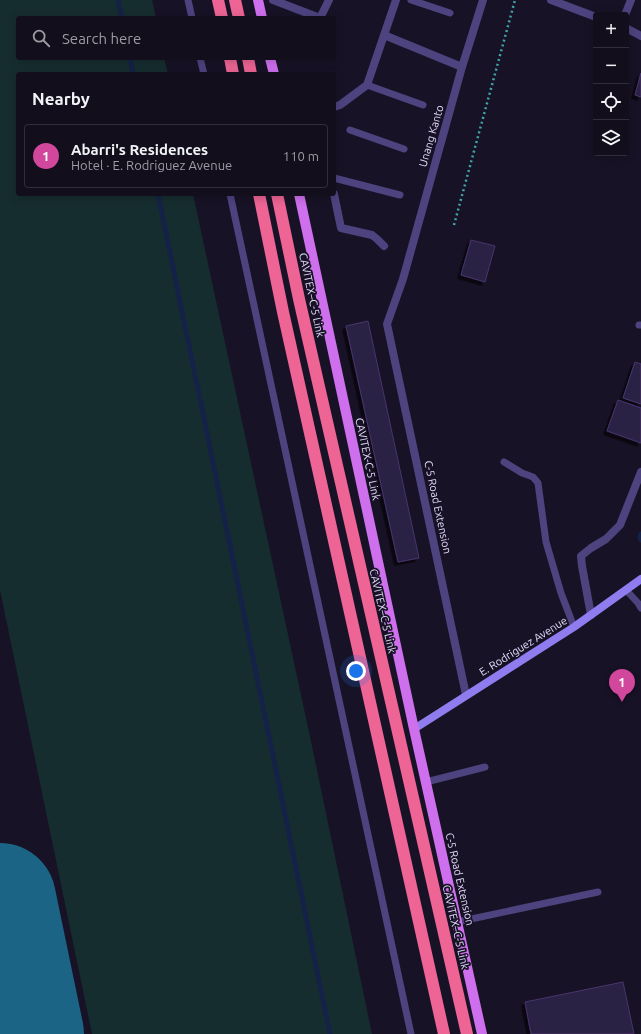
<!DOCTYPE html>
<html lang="en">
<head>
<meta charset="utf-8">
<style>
	:root { --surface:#120e1c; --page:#1f1c29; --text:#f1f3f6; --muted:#9c9ca3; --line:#312e3b; --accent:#0b8043 }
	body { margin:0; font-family:Ubuntu,sans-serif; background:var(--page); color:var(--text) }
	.controls { position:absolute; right:12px; top:12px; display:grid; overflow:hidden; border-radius:4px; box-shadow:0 2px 10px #0003 }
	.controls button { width:36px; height:36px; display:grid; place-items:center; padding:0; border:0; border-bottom:1px solid var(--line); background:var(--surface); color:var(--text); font:20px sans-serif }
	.you { position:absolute; left:356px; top:671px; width:14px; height:14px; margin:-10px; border:3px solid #fff; border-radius:50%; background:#1a73e8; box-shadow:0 0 0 6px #1a73e833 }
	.badge { display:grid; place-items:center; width:26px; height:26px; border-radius:50%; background:var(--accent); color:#fff; font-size:13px; font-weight:700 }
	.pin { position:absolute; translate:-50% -33px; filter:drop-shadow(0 1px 2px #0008) }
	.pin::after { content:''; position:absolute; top:21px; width:14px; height:12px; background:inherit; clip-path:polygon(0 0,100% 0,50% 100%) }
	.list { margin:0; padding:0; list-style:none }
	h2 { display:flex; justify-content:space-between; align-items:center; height:52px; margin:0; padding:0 16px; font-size:17px }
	h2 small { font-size:13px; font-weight:400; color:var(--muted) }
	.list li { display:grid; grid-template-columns:26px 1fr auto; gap:12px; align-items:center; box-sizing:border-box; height:64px; margin:0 8px 8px; padding:0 8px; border:1px solid var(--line); border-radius:4px }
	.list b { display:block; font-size:15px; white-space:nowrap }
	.list p { margin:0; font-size:13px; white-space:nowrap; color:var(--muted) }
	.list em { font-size:13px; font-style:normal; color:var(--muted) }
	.icon { flex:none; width:22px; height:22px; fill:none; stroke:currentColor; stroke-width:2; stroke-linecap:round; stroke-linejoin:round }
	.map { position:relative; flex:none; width:641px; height:1034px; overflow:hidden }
	.search { position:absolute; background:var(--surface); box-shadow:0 2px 10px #0003; left:16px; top:16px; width:320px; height:44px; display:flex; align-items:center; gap:10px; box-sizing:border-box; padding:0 14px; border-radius:4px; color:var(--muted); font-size:15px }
	.panel { position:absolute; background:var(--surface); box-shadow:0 2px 10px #0003; left:16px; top:72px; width:320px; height:124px; border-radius:4px }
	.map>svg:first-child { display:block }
	.green { fill:#162d2f }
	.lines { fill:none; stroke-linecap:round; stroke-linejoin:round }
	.stream { stroke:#152247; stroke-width:5 }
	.runway { stroke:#1b6485; stroke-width:112 }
	.building { fill:#2c2144; stroke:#48356e; filter:url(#shadow) }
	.path { stroke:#3ea5ac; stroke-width:2.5; stroke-dasharray:2 3; stroke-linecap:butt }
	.lane { stroke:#4d437f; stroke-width:7 }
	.street { stroke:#4d437f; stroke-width:8 }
	.secondary { stroke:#8f7df0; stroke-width:8 }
	.primary { stroke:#ce6fee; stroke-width:10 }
	.highway { stroke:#ed6495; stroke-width:12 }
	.labels { text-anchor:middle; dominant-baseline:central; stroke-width:3.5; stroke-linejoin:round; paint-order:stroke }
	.street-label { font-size:11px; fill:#e3dbfb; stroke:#181226 }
</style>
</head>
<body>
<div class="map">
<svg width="641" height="1034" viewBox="0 0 641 1034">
	<defs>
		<filter id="shadow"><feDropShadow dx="-3.5" dy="3.5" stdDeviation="0" flood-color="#0009"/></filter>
	</defs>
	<rect width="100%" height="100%" fill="#181226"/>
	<path class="green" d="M0,0H152L156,18H18V58H164L168,74H18V194H193L312,746L372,1034H92L0,590Z"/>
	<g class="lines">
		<path class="stream" d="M118,0L122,18
			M130,58L133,74
			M158,194L330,1034
			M641,534L640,537L641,540"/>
		<path class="runway" d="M0,899L28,1034"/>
	</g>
	<path class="building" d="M641,73V97L635,95Z
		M471,240L495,246L485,282L461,275Z
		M368,321L419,558L398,562L346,326Z
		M635,362L641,364V404L623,398Z
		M618,400L641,408V443L607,431Z
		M623,982L634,1034H531L525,1002Z"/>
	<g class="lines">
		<path class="path" d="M454,225L515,0"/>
		<path class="lane" d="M188,0L192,18
			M411,0L450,13
			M200,58L204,74
			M367,85L423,105
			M350,130L404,149
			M334,178L400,195
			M230,194L411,1034
			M639,325H641
			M504,462L522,473L533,477L538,483L546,542L561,593L574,627
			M626,590L638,603L641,608
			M426,782L485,767
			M457,922L598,892"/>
		<path class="street" d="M273,0L320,18L329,0
			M551,0L596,17
			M625,15L631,0
			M626,28L641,36
			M384,35L462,67
			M334,107L340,105L367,85L396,0
			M334,194L341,228L372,235L377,239L384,246
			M591,615L582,566L581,556L591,548L606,539L620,525L641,472
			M466,695L387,324L403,279L462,67L483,0"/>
		<path class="secondary" d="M414,729L574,627L641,579"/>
		<path class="primary" d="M258,0L262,18
			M270,58L274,74
			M299,194L414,729L482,1034"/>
		<path class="highway" d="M218,0L222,18
			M235,0L239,18
			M230,58L233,74
			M248,58L251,74
			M259,194L283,312L444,1034
			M277,194L299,299L467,1034"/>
	</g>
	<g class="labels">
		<g class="street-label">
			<text transform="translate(431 136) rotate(-74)">Unang Kanto</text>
			<text transform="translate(312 295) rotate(78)">CAVITEX–C-5 Link</text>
			<text transform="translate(368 459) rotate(78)">CAVITEX-C-5 Link</text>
			<text transform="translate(438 507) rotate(78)">C-5 Road Extension</text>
			<text transform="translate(383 611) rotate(77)">CAVITEX–C-5 Link</text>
			<text transform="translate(523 646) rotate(-32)">E. Rodriguez Avenue</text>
			<text transform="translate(460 879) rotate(77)">C-5 Road Extension</text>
			<text transform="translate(456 927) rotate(77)">CAVITEX–C-5 Link</text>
		</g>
	</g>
</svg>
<div class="controls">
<button>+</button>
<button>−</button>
<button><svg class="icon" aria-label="locate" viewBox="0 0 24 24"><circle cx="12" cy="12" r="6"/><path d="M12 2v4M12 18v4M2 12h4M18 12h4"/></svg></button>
<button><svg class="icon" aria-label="layers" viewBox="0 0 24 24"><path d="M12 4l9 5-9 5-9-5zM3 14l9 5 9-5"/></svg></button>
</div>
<div class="you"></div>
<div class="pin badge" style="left:622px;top:702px;background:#d1479c">1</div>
<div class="search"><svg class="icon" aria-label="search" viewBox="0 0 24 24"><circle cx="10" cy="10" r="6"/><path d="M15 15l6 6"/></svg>Search here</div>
<section class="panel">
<h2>Nearby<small></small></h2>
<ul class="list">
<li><span class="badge" style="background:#d1479c">1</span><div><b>Abarri's Residences</b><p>Hotel · E. Rodriguez Avenue</p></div><em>110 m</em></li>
</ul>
</section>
</div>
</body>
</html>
